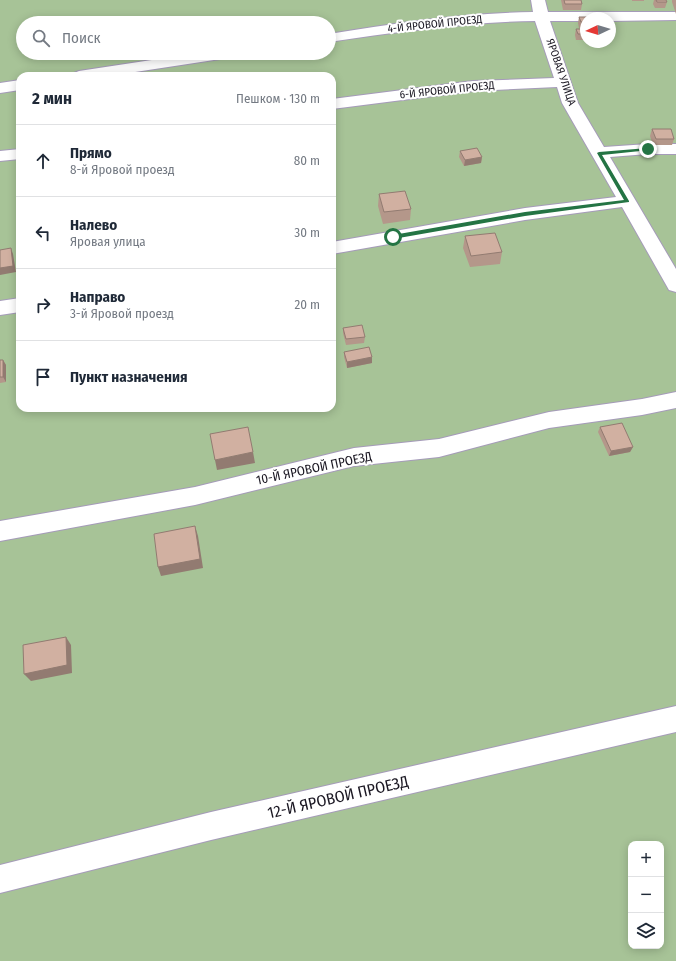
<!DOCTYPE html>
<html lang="ru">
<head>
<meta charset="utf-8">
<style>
	:root { --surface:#fff; --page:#f6f6f7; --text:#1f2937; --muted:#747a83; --line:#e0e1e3 }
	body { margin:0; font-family:"Fira Sans Condensed",sans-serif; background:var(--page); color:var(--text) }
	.controls { position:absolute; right:12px; bottom:12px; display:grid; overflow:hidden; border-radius:8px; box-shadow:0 2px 10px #0003 }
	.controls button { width:36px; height:36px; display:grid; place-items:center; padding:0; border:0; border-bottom:1px solid var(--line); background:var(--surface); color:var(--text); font:20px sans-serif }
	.compass { position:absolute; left:580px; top:12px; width:36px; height:36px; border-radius:50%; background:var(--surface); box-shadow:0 2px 10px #0003; rotate:266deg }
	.stop { position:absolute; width:12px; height:12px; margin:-9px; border:3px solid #247444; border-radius:50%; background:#fff }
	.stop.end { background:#247444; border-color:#fff; box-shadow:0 1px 4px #0008 }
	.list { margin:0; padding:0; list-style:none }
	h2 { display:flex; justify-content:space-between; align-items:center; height:52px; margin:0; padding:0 16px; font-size:17px }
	h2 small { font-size:13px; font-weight:400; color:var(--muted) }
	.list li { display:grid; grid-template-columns:26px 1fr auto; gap:12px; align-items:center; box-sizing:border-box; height:72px; padding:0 16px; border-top:1px solid var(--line) }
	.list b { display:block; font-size:15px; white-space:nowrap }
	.list p { margin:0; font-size:13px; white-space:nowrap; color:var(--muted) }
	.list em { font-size:13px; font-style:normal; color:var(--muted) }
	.icon { flex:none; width:22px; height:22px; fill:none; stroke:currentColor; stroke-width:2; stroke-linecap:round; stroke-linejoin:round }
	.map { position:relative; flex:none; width:676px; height:961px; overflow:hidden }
	.search { position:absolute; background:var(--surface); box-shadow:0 2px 10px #0003; left:16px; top:16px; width:320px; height:44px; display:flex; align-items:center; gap:10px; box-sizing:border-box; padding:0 14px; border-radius:22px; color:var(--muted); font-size:15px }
	.panel { position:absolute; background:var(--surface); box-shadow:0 2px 10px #0003; left:16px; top:72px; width:320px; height:340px; border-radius:12px }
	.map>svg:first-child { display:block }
	.green { fill:#a7c397; fill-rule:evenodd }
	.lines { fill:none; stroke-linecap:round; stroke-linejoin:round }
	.minor-casing { stroke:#a59bb9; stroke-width:2 }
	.minor { fill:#fff; fill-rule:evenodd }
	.wall { fill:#b4978a }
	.shaded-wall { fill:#927b71 }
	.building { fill:#d1b0a1; stroke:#927b71 }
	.route { fill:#247444 }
	.labels { text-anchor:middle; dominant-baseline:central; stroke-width:4; stroke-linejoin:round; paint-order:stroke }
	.far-street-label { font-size:11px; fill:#1a1722; stroke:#fff }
	.street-label { font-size:13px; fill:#1a1722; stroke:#fff }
	.near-street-label { font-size:16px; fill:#1a1722; stroke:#fff }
</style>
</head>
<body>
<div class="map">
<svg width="676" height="961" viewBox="0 0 676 961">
	<rect width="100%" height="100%" fill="#e8defe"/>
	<path class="green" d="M0,0H676V961H0ZM586,18H610V42H586ZM23,23H329V53H23ZM20,76H332V408H20ZM631,844H661V946H631Z"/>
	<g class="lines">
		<g class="minor-casing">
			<path id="minor" d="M531,0H545L548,12H676V20L610,21V18H586V21H550L578,103L604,147L648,144H676V154H648L610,157L676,269V292L669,290L622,207L525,220L332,254V242L525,208L616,197L562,103L557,87L473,91L332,109V99L473,81L554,78L535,21C467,22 396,32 329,42V34C395,23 467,13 533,12Z
				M198,53H235L232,56L227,58L109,76H71L74,73L79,71Z
				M20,80V90L0,93V83Z
				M20,149V159L0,161V151Z
				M20,298V312L0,315V301Z
				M676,392V408L642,415L549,428L439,457L354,466L195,505L0,541V521L195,487L354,448L439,439L549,412L642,399Z
				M676,706V732L211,840L0,893V865L211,812Z"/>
		</g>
		<use href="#minor" class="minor"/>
	</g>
	<path class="wall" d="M561,0H581L582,4L581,10H563Z
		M632,0H644V1H632Z
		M654,0H666L667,2L665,8H655L653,4Z
		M672,0H676V14L672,2Z
		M579,17L586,18V28H579L578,23Z
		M576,29H586V40H576L575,35Z
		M652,129L674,139L672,145H653L650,136Z
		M460,151L482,157L481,163L464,166L459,157Z
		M379,194L411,209L410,220L383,224L378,206Z
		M465,236L502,252L500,264L470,267L463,248Z
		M343,328L365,337L364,343L346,345L343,333Z
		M344,352L372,357V363L347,368L344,357Z
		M0,360H3L6,365V382L0,383Z
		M600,427L633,447L630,452L609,456L598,432Z"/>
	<path class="shaded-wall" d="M482,157L481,163L464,166L465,160Z
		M11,248L13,254L16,272L0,275V268Z
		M372,357V363L347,368V362Z
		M3,360L6,365V382L3,377Z
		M633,447L630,452L609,456L611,451Z
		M253,452L255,463L217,470L215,460Z
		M195,526L198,536L203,568L161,576L158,567Z
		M66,637L71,645L72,673L31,681L24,674Z"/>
	<path class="building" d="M564,0H581L582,4H565Z
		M656,0H666L667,2H657Z
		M579,17H600V18H586V22H581Z
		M114,18L115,23H92V22Z
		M576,29H586V34H578Z
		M652,129H671L674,139H656Z
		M477,148L482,157L465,160L460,151Z
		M405,191L411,209L384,212L379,194Z
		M495,233L502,252L471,256L465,236Z
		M11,248L13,266L0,268V250Z
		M362,325L365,337L346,339L343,328Z
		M369,347L372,357L347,362L344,352Z
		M0,360H3V377H0Z
		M622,423L633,447L611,451L600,427Z
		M248,427L253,452L215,460L210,434Z
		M195,526L200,559L158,567L154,534Z
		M66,637L67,665L24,674L23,645Z"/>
	<path class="route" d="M648,148H650V150L602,155L629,201V202L525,216L393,239L390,237L393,235L525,212L624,200L597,153L599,152Z"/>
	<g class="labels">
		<g class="far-street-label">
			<text transform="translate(435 24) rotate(-6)">4-Й ЯРОВОЙ ПРОЕЗД</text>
			<text transform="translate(561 72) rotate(71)">ЯРОВАЯ УЛИЦА</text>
			<text transform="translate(447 90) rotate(-6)">6-Й ЯРОВОЙ ПРОЕЗД</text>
		</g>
		<g class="street-label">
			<text transform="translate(314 468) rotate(-12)">10-Й ЯРОВОЙ ПРОЕЗД</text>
		</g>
		<g class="near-street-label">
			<text transform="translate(338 797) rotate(-13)">12-Й ЯРОВОЙ ПРОЕЗД</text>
		</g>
	</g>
</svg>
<div class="controls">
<button>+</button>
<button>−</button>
<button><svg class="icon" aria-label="layers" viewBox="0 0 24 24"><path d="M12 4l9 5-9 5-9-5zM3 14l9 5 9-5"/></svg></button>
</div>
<svg class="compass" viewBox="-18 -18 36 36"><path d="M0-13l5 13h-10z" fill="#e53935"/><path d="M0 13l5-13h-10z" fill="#747a83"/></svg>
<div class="stop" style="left:393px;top:237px"></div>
<div class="stop end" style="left:648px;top:149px"></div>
<div class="search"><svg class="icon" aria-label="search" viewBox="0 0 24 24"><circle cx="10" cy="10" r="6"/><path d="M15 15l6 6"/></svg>Поиск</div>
<section class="panel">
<h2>2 мин<small>Пешком · 130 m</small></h2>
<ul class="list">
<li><svg class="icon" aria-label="ahead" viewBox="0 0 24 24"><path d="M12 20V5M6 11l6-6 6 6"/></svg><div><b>Прямо</b><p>8-й Яровой проезд</p></div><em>80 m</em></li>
<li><svg class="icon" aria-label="left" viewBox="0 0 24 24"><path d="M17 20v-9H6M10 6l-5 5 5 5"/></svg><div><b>Налево</b><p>Яровая улица</p></div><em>30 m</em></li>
<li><svg class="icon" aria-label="right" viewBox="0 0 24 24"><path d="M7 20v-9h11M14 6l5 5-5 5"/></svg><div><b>Направо</b><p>3-й Яровой проезд</p></div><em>20 m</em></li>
<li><svg class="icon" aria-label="arrive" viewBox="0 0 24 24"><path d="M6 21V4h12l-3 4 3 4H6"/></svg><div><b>Пункт назначения</b></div></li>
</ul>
</section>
</div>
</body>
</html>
